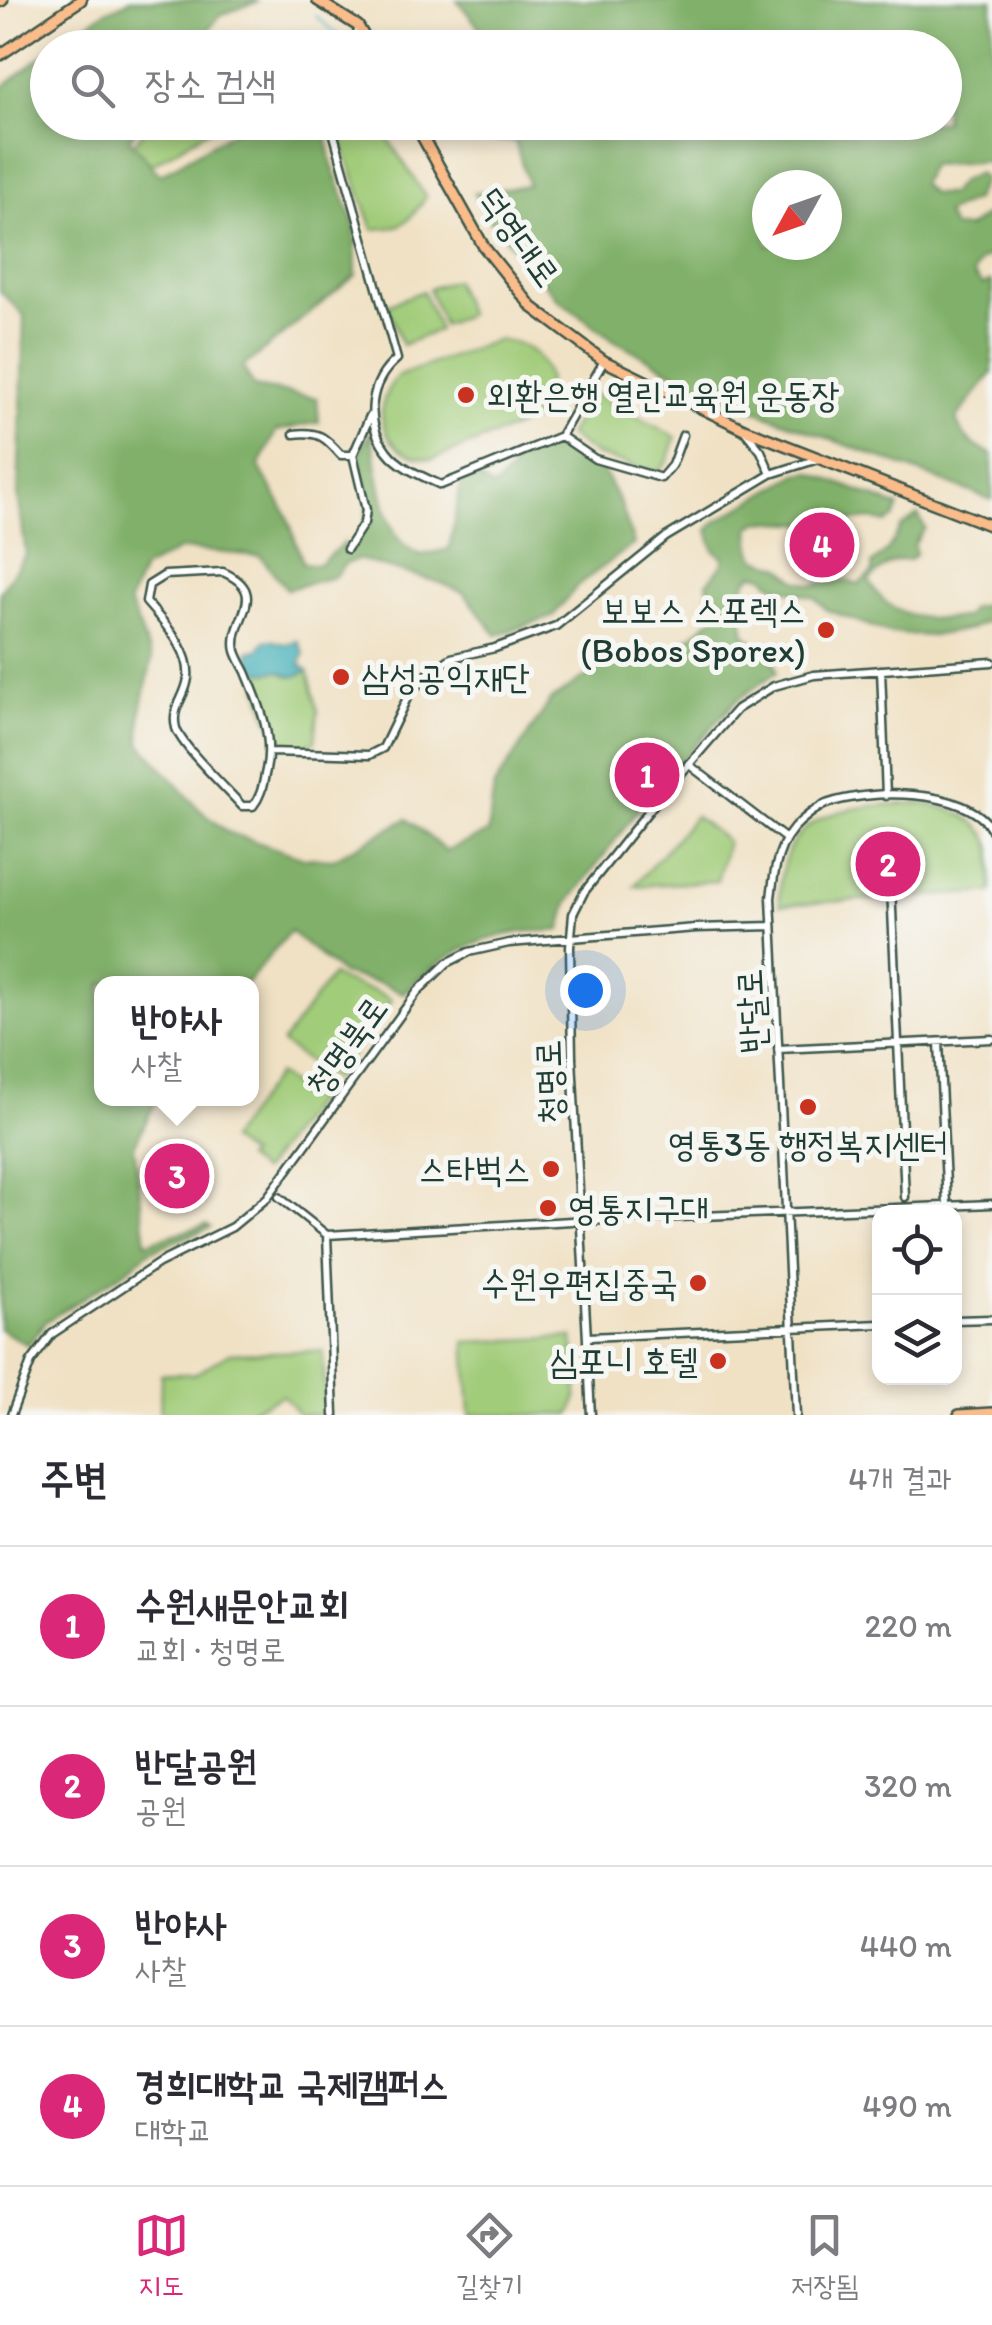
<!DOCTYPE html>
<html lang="ko">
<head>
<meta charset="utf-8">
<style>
	:root { --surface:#fff; --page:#f2f2f3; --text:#2b2b33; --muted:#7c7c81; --line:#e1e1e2; --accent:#db2777 }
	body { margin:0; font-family:Itim,"Poor Story",sans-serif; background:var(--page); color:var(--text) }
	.controls { position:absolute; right:30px; bottom:30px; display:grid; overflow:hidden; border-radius:20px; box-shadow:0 5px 15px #0003 }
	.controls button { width:90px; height:90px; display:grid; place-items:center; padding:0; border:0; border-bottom:2px solid var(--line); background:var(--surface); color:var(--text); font:50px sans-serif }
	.compass { position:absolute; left:752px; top:170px; width:90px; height:90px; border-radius:50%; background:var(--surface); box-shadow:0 5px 15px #0003; rotate:230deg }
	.you { position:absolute; left:585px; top:990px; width:35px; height:35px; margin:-25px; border:8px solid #fff; border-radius:50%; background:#1a73e8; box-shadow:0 0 0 15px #1a73e833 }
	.badge { display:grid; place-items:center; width:65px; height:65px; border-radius:50%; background:var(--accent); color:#fff; font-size:32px; font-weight:700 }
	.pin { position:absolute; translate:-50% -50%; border:5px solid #fff; box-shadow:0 2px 10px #0006 }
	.popup { position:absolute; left:94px; top:976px; width:165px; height:130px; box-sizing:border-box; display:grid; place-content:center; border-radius:20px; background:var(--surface); filter:drop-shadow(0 2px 8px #0005); font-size:32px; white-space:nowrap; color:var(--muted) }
	.popup b { font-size:38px; color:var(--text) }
	.popup::after { content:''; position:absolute; left:50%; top:100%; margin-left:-20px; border:20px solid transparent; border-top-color:var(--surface) }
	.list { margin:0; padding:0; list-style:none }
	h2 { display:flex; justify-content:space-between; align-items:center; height:130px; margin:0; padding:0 40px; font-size:42px }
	h2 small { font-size:32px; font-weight:400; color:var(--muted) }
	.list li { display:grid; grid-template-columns:65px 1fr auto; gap:30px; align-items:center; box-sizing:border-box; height:160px; padding:0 40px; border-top:2px solid var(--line) }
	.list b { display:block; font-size:38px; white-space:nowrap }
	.list p { margin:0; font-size:32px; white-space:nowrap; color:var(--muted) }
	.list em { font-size:32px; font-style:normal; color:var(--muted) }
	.icon { flex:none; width:55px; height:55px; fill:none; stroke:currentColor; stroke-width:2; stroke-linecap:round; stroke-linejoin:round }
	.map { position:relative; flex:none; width:992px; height:1415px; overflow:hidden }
	.search { position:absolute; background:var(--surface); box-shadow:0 5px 15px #0003; left:30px; right:30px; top:30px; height:110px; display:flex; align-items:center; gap:25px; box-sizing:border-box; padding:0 35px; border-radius:55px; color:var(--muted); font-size:38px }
	.sheet { height:770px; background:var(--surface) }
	nav { display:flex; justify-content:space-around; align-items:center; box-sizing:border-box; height:140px; border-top:2px solid var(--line); background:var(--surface); font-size:28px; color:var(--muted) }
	nav a { display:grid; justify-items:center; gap:5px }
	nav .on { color:var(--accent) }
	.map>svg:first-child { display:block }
	.green { fill:#a1cc79; stroke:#608456; stroke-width:2.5 }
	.forest { fill:#80b069; stroke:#50764e; stroke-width:2.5; fill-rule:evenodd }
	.water { fill:#3cadb7; stroke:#2e7576; stroke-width:2.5 }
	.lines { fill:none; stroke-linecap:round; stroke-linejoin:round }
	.stream { stroke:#3cadb7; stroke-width:2.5 }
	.minor-casing { stroke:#3e564a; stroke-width:11 }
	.major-casing { stroke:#3e564a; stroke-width:14 }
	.highway-casing { stroke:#3e564a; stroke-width:15 }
	.minor { stroke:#fff; stroke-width:6 }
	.major { stroke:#f9bc8a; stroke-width:9 }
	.highway { stroke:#f9bc8a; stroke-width:10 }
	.poi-dot { fill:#c8321e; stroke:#f6f6f2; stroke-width:4 }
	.labels { text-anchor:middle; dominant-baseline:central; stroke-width:10; stroke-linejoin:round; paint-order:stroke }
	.street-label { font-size:35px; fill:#1f3d34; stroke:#f6f6f2 }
	.poi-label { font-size:35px; fill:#1f3d34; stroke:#f6f6f2; text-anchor:end }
</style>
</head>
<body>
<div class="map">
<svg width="992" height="1415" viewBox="0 0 992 1415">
	<rect width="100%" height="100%" fill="#f6f6f2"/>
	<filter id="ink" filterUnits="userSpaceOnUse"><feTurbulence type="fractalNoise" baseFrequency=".01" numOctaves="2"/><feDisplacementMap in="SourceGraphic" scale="20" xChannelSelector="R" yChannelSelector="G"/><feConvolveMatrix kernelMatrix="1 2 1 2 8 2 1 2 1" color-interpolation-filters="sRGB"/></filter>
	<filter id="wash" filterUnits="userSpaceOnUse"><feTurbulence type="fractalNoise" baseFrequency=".0048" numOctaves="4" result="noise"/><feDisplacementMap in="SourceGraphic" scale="40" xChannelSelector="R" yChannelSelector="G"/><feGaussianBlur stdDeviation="2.25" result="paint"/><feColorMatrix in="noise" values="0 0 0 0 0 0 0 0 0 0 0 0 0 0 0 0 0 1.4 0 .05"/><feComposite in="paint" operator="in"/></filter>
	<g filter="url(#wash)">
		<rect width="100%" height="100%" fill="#f0e1c4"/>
		<path class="green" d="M150,123H219L146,168L131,148Z
			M344,123H378L426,197C409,221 405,229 373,229L339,136Z
			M454,280L468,315L443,325L429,289Z
			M423,291L439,330L402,345L387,305Z
			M497,340C543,340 565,387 532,421L433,459C386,459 365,410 398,376Z
			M593,394L676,437L668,461L658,473L596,455L568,435Z
			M254,668L268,673L280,671L287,676L308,671L318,711L315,741C274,769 260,694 254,668Z
			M919,803C947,807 985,818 992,850C992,863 992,879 992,892L780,905C775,809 845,806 919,803Z
			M695,816L727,841L717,881L634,886Z
			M332,975C351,988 372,986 392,1000L333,1080L282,1043Z
			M277,1074L315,1101L262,1172L245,1159L249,1155L229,1140Z
			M573,1337C575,1359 583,1397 570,1415H470L465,1342Z
			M323,1351L326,1415H299L283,1395L241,1415H160L161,1374H195L229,1353Z"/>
		<path class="forest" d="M131,0H254L257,2L220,15L196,47H54L106,11Z
			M457,0H992V161L930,165L921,184L931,194H950L961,181L978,173L984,179L974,200L945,213L953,228H968L992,210V254L980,261L973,274L983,285L992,281V373L956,419C962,438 974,447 992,454V500L717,396L612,339L558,299L490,220L474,193L528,185L515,141L467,139L487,128L486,122H944V48L495,47ZM827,185V245H767V185Z
			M47,52L48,122L141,123L129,139L160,175L247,123H324L332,165L355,226L356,275L243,367L254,387L317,398L319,422L276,431L259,467L287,515L303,563L318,565L344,543L345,551H351C377,510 367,498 359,453L371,432C377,462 382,521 402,542C407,548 415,552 422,555L449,549L461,484L475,476L494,488L512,469L513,461L559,442L592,465L601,467L621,505L634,544L578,585L552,617L497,635L464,593L441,583L358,559L345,564L334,577L287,589L260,556L181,549L143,569L129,602L152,659L141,710L140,743L199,809L227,832L304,858L333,859L407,819L446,851L488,833L494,786L551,700L601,667L652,656L690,637L714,617L707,583L722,565L724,558L714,550L708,530L717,521L798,474L810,472L899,507L894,518L886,523L872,519L814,524L758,521L750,528L752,551L757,559L780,566L796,580L812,585L844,580L859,584L873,572L872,564L888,550L902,526L918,515L925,528L914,545L916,554L909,560C891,558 881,569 869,581C888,618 929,622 965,617L971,608L992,603V619L970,629L931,636L889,633L827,610L814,597L775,586L763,576L753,574L747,580L739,601L745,634L774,662L777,672L737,700L676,766L654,744L614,780L641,806L568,903L561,930C547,932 534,930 521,932C470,940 439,958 403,993L383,984L342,974L290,931L247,983L102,984V1098L157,1099L134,1146L146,1243L206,1225L210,1228L149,1251L130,1268L44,1323L28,1345L0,1329V592L26,554L18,495L24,316L0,291V89Z"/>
		<path class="water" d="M271,640L285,644L298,641L304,654L300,664L308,671L294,677L280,671L263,673L254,668L248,652L258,650L265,641Z"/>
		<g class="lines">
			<path class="stream" d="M316,16L347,43"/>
		</g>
	</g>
	<g filter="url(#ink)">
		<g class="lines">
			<g class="minor-casing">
				<path id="minor" d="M355,48L358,29
					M336,122L334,135L397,359C369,382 364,422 387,451C400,468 422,476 441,485L561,436L604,361
					M744,430L761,451L771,474L818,459
					M294,434C319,431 325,437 341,455H353
					M561,436L595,459L661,478L672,465L683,435
					M347,549L364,523L366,510L353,455L370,416
					M223,572C273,594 228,620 236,651C238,658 243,666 246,672C259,704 274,736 266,770C263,783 262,795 253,806H242C227,789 181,746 176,728C171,710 183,700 187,683C195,654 164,623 146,602L149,585L165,575Z
					M881,670L886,796
					M271,752L369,755L383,748L409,694L428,674L451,658L495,648L556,626L666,537L771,474
					M688,764L786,839
					M891,887L905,1197
					M939,1042L947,1205
					M778,1049L992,1039
					M279,1197L327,1235L572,1221
					M582,1221L992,1204
					M327,1235L334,1415
					M954,1320L992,1319
					M588,1337L880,1324
					M11,1415L31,1362L52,1334L159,1263L232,1227L267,1198L418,991L447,963L469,952L509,943L696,928L772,926
					M591,1415L572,1058L570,947L573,914L584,892L651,808L737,709L774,686L814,675L992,662
					M796,1415L771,898C774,871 778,840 801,821C808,815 818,807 826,804C866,789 968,787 992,830"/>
			</g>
			<g class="major-casing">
				<path id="major" d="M317,0L358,26L371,48
					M0,55L81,0
					M414,122L484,247L532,307L604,361L744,429L992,526
					M959,1415L992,1413"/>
			</g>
			<g class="highway-casing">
				<path id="highway" d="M0,1L2,0"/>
			</g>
			<use href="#minor" class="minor"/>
			<use href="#major" class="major"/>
			<use href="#highway" class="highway"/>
		</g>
	</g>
	<g class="poi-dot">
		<circle cx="466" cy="395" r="10"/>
		<circle cx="826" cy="630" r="10"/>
		<circle cx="341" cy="677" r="10"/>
		<circle cx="808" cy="1107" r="10"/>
		<circle cx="551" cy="1169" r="10"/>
		<circle cx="548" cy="1208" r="10"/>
		<circle cx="698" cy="1283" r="10"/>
		<circle cx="718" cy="1361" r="10"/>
	</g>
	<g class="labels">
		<g class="street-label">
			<text transform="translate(519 237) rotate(54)">덕영대로</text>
			<text transform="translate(751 1011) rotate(-93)">반달로</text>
			<text transform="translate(346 1046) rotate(-54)">청명북로</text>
			<text transform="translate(549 1082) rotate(-92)">청명로</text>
		</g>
		<g class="poi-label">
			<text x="486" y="395" text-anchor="start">외환은행 열린교육원 운동장</text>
			<text x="806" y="610">보보스 스포렉스<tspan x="806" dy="40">(Bobos Sporex)</tspan></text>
			<text x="361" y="677" text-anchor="start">삼성공익재단</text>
			<text x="808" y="1144" text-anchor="middle">영통3동 행정복지센터</text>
			<text x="531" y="1169">스타벅스</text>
			<text x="568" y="1208" text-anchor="start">영통지구대</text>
			<text x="678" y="1283">수원우편집중국</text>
			<text x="698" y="1361">심포니 호텔</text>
		</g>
	</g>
</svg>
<div class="controls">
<button><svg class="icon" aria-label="locate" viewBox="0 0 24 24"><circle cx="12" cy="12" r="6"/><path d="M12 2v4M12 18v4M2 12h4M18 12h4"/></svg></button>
<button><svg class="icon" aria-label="layers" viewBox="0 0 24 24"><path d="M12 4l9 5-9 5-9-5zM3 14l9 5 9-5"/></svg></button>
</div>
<svg class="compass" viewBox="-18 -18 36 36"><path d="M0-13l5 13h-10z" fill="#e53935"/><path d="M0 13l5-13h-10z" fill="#7c7c81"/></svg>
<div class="you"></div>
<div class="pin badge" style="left:647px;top:775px">1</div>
<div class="pin badge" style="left:888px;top:864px">2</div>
<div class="pin badge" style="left:177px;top:1176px">3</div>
<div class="popup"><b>반야사</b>사찰</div>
<div class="pin badge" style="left:822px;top:545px">4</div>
<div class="search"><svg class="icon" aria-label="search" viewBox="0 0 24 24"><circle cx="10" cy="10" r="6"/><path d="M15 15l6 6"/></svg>장소 검색</div>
</div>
<section class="sheet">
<h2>주변<small>4개 결과</small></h2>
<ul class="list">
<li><span class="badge">1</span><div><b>수원새문안교회</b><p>교회 · 청명로</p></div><em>220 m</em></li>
<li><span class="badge">2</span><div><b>반달공원</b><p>공원</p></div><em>320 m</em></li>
<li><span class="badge">3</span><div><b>반야사</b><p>사찰</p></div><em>440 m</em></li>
<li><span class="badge">4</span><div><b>경희대학교 국제캠퍼스</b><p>대학교</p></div><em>490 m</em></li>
</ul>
</section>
<nav>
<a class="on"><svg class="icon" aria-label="map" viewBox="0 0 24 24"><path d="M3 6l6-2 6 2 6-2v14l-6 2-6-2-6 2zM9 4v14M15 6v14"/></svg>지도</a>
<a><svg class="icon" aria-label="directions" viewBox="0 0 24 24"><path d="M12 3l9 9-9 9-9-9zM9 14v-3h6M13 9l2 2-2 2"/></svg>길찾기</a>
<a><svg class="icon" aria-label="saved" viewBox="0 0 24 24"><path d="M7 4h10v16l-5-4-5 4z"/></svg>저장됨</a>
</nav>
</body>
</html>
